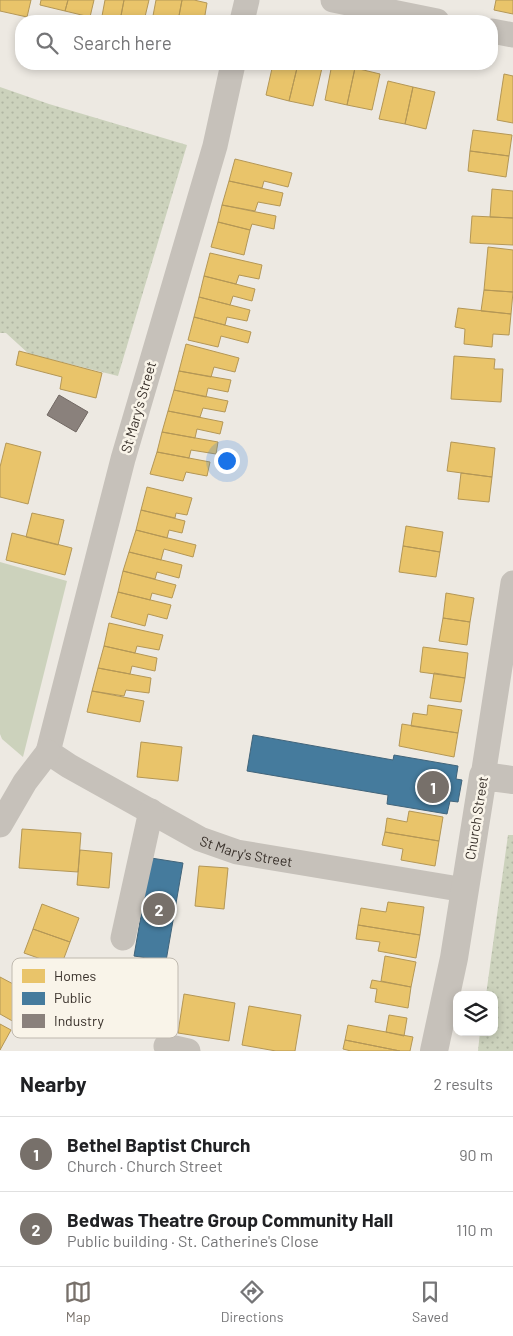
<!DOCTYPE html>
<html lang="en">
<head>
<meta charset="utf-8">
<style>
	:root { --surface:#fff; --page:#f2f2f2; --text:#202124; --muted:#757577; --line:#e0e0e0; --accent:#77706a }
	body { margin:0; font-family:Barlow,sans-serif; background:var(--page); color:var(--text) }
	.controls { position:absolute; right:15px; bottom:15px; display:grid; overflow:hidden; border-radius:10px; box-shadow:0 2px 8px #0003 }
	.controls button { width:45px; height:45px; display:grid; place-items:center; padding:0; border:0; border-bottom:1px solid var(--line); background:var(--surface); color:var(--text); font:25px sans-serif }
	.you { position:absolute; left:226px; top:460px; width:18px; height:18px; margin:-12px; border:4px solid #fff; border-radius:50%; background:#1a73e8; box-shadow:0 0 0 8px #1a73e833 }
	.badge { display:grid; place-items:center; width:32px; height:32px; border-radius:50%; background:var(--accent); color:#fff; font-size:16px; font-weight:700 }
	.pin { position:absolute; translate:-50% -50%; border:2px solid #fff; box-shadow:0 1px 5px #0006 }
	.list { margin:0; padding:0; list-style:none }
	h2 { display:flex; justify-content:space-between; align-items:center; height:65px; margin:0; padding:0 20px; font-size:21px }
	h2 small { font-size:16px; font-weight:400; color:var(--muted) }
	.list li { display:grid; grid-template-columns:32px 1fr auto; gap:15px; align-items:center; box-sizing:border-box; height:75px; padding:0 20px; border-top:1px solid var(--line) }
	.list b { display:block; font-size:19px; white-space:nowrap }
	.list p { margin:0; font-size:16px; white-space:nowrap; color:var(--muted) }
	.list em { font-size:16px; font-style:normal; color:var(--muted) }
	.icon { flex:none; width:28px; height:28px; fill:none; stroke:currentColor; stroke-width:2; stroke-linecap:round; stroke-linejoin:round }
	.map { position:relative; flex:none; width:513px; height:1051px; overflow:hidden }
	.search { position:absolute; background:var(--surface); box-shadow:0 2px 8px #0003; left:15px; right:15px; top:15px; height:55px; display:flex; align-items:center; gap:12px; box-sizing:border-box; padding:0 18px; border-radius:20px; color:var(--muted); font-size:19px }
	.sheet { height:215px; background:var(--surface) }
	nav { display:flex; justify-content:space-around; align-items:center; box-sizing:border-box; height:70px; border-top:1px solid var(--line); background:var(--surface); font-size:14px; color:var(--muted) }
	nav a { display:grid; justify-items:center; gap:2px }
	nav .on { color:var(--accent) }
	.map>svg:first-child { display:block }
	.grass { fill:#ccd2bc }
	.park { fill:url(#park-dots) }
	.homes { fill:#e9c46a; stroke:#b49756 }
	.public { fill:#457b9d; stroke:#41647a }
	.industry { fill:#8a817c; stroke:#716863 }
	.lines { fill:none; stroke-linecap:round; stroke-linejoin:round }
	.minor { stroke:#c6c1ba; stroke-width:25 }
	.tertiary { stroke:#c6c1ba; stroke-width:28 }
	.labels { text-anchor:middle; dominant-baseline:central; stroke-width:5; stroke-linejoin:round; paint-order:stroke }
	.street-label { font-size:14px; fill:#372f29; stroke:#f9f4e9 }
	.key { fill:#f9f4e9; stroke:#bfb9af; stroke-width:1 }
	.key-label { font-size:14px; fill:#372f29 }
</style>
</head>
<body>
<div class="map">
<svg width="513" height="1051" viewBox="0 0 513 1051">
	<defs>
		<pattern id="park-dots" width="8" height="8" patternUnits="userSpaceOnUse" patternTransform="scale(1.25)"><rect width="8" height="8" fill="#ccd2bc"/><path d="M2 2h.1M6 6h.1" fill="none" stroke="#b0b5a2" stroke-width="1.8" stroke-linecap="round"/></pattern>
	</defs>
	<rect width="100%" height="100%" fill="#ede9e2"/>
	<path class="grass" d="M0,562L67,581L23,757L2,739L0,734Z"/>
	<path class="park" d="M0,87L49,104L187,145L118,376L29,354L6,333H0Z
		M508,835H513V1051H478L480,1032H494V995H486Z"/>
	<path class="homes" d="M0,0H31L27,17L0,11Z
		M41,0H68L65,11L40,5Z
		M68,0H94L90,17L65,11Z
		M105,0H124L120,21H109V17L102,16Z
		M124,0H149L144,21H120Z
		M156,0H182L178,21H152Z
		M182,0H194L207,3L204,21H178Z
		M496,0H513V14L494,10Z
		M273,64H298L289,101L266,95Z
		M298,64L322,68L313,106L289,101Z
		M332,64L355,68L347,105L325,100Z
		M355,68L380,74L372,110L347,105Z
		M504,74L513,76V123L497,120Z
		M388,81L413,87L405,124L379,119Z
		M413,87L435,92L426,129L405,124Z
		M473,130L512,135L509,156L470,151Z
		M470,151L509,156L506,177L468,171Z
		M235,159L292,173L288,187L264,181L262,188L229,181Z
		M229,181L283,193L280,206L258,202L255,211L222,205Z
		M492,189L513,191V218L490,217Z
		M222,205L276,216L274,229L252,224L250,230L218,222Z
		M472,216L513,218V245L470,243Z
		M218,222L250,230L244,255L211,247Z
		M488,247L513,250V292L484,290Z
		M210,253L262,265L259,279L239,275L236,284L204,276Z
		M204,276L255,289L252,301L233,296L230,305L199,297Z
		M484,290L513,292L511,314L481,311Z
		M199,297L250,310L247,321L227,317L225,325L194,317Z
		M458,308L511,314L509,335L493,334L492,347L464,344L465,329L455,327Z
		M194,317L251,332L248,343L221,336L218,347L188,340Z
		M186,344L239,358L235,372L214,367L211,377L179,371Z
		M19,351L102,373L96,398L60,389L62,377L16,365Z
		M454,356L495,359L494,369H503L501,402L451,399Z
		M179,371L231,380L228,392L208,388L206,397L174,390Z
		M174,390L228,401L225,412L203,408L200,417L168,411Z
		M168,411L223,422L220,434L197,429L195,438L162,432Z
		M162,432L218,442L216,454L191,450L189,458L157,452Z
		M451,442L495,448L492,477L447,471Z
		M6,443L41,452L28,504L0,497V467Z
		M157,452L210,462L207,476L186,472L183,481L150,474Z
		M461,473L492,477L489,502L458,499Z
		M147,487L192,498L187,515L176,513L175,518L141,510Z
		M141,510L185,521L182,533L169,530L167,538L136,530Z
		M32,513L64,520L58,545L26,537Z
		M406,526L443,532L440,552L403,546Z
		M136,530L196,545L193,557L164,549L161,560L129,552Z
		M12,533L72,548L65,575L6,560Z
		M403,546L440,552L436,577L399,572Z
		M129,552L182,565L179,578L157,572L155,579L123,571Z
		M123,571L176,585L172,598L152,593L150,600L118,592Z
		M118,592L171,605L167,619L148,614L145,626L111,617Z
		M446,593L474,598L470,622L443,618Z
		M443,618L470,622L467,645L439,641Z
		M109,623L163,635L159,650L137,646L135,653L104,646Z
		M104,646L157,658L155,671L132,666L130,674L98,668Z
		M423,647L468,653L465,678L420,672Z
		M98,668L151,678L149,693L126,690L124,696L92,691Z
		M434,673L465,678L461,702L430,698Z
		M92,691L144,701L140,722L87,712Z
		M428,705L462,710L458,733L411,726L413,713L427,715Z
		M402,724L458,733L454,757L399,746Z
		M141,742L182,747L178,781L137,777Z
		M409,811L443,817L439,841L385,832L387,818L407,822Z
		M22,829L81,833L78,872L19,868Z
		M385,832L439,841L435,866L401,860L403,849L382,845Z
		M80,850L112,853L109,888L77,885Z
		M199,866L228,868L224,909L195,906Z
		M388,902L424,907L420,935L358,925L361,908L386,912Z
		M42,904L79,918L70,942L33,929Z
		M358,925L420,935L416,958L378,951L380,942L356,939Z
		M33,929L70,942L61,966L24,953Z
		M385,956L416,962L411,987L381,981Z
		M0,977L32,994L16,1023L0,1014Z
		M372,980L411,987L408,1008L375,1002L377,989L370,988Z
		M184,994L235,1003L229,1041L178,1033Z
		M249,1006L301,1015L295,1051H276L242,1045Z
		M389,1015L407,1018L404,1036L386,1032Z
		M0,1024L11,1030L0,1050Z
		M348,1025L413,1037L410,1051H400L345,1040Z
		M345,1040L400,1051H351L343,1049Z"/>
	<path class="public" d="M253,735L393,760L394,755L458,766L456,779L462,780L458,802L450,801L447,814L387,804L388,795L247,771Z
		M151,858L183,863L166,961L134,956Z"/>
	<path class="industry" d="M59,395L88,412L76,432L47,415Z"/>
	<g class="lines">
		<g class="minor">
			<path d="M333,0L437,21"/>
			<path d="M242,21L247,0"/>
			<path d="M492,31L513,35"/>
			<path id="s1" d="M233,64L215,146L123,459L48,752L69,766L200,839L237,852L465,890"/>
			<path d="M483,776L513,583"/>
			<path d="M0,825L25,782L48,752"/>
			<path d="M123,938L151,811"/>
			<path d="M166,1046L188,1051"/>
		</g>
		<path class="tertiary" d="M434,1051L454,958L483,776L513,780"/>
	</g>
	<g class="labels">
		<g class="street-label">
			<text transform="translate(138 407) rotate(-74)">St Mary's Street</text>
			<text transform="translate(476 818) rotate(-81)">Church Street</text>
			<text stroke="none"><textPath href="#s1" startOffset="936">St Mary's Street</textPath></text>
		</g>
	</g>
	<rect x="12" y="958" width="166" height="80" rx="8" class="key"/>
	<rect x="22" y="969" width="23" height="14" fill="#e9c46a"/>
	<rect x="22" y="992" width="23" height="13" fill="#457b9d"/>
	<rect x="22" y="1014" width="23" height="14" fill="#8a817c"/>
	<g class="key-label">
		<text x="54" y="981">Homes</text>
		<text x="54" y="1003">Public</text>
		<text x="54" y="1026">Industry</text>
	</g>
</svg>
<div class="controls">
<button><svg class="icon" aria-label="layers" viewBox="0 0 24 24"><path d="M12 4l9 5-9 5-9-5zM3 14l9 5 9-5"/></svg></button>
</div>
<div class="you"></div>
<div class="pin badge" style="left:433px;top:787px">1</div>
<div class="pin badge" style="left:159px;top:909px">2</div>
<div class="search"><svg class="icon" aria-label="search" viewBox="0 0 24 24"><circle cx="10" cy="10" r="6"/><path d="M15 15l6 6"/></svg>Search here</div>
</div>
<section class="sheet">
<h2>Nearby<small>2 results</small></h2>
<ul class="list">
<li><span class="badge">1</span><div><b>Bethel Baptist Church</b><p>Church · Church Street</p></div><em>90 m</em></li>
<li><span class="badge">2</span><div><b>Bedwas Theatre Group Community Hall</b><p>Public building · St. Catherine's Close</p></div><em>110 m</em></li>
</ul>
</section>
<nav>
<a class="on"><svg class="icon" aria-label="map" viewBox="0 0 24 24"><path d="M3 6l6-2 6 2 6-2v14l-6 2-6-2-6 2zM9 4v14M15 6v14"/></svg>Map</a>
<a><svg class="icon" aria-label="directions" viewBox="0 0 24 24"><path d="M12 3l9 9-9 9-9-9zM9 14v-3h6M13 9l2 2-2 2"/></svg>Directions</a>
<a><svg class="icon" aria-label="saved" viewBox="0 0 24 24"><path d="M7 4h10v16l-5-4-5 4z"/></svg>Saved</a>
</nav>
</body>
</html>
